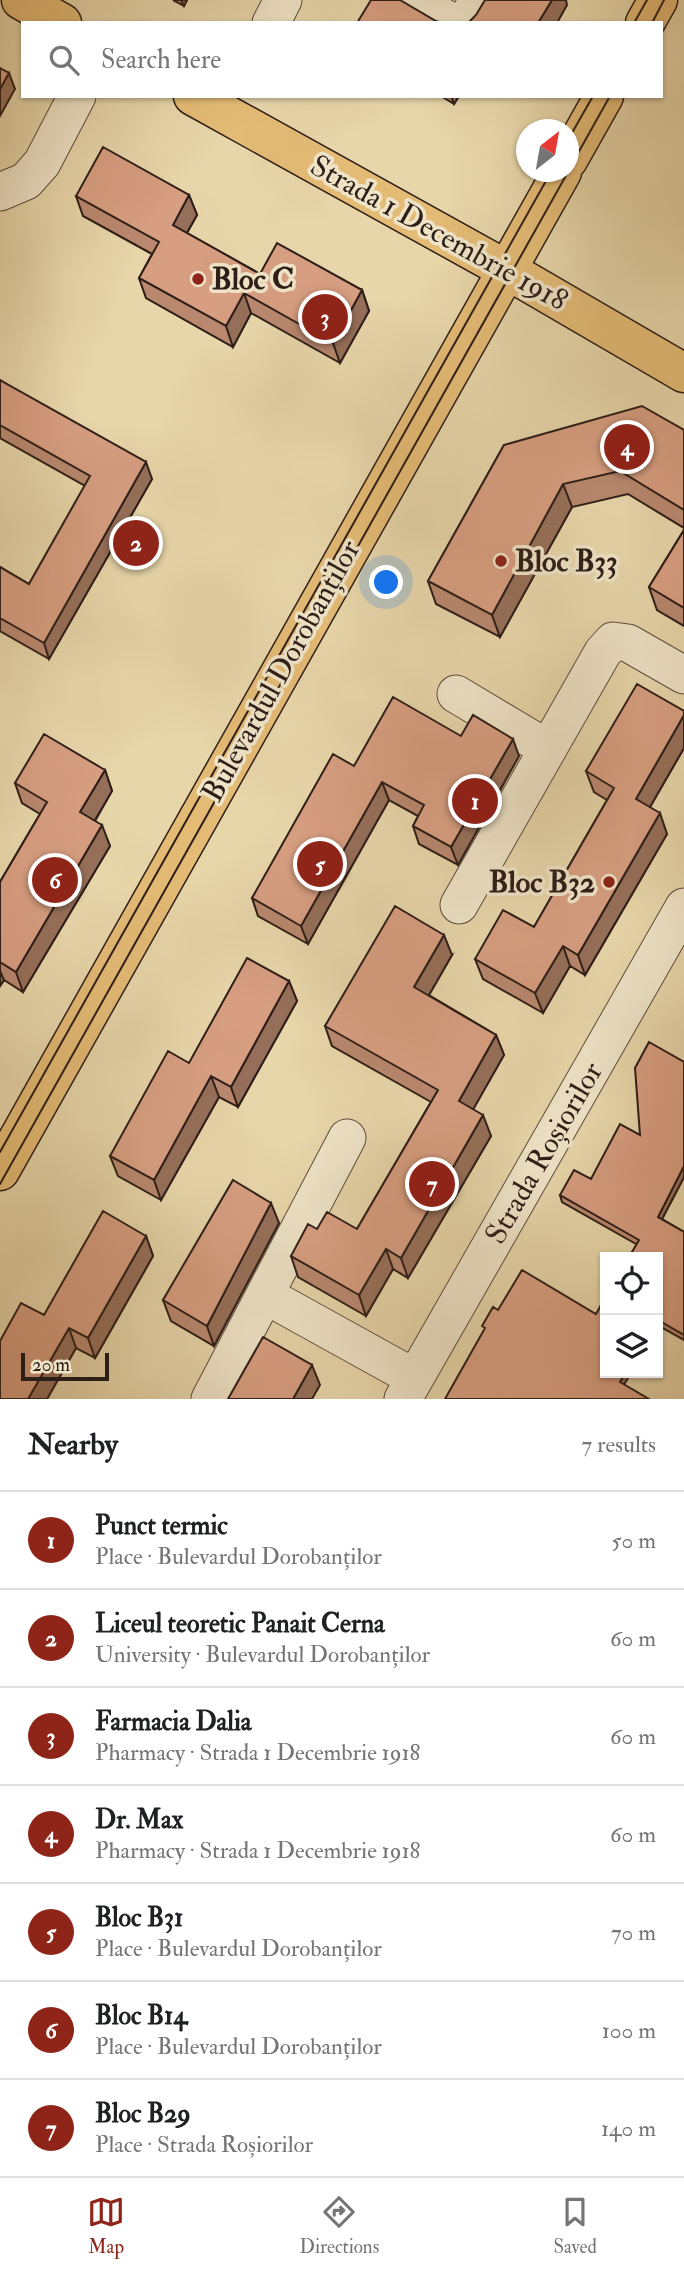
<!DOCTYPE html>
<html lang="en">
<head>
<meta charset="utf-8">
<style>
	:root { --surface:#fff; --page:#f6f6f6; --text:#202124; --muted:#757577; --line:#e0e0e0; --accent:#8f2418 }
	body { margin:0; font-family:"IM FELL Double Pica",serif; background:var(--page); color:var(--text) }
	.controls { position:absolute; right:21px; bottom:21px; display:grid; overflow:hidden; border-radius:0px; box-shadow:0 2px 5px #0004 }
	.controls button { width:63px; height:63px; display:grid; place-items:center; padding:0; border:0; border-bottom:2px solid var(--line); background:var(--surface); color:var(--text); font:35px sans-serif }
	.compass { position:absolute; left:516px; top:119px; width:63px; height:63px; border-radius:50%; background:var(--surface); box-shadow:0 2px 5px #0004; rotate:31deg }
	.scale { position:absolute; left:21px; bottom:18px; width:88px; box-sizing:border-box; padding-left:7px; border:4px solid #2e1e18; border-top:0; font-size:19px; line-height:24px; white-space:nowrap; color:#2e1e18; -webkit-text-stroke:5px #efe4c8; paint-order:stroke }
	.you { position:absolute; left:387px; top:583px; width:24px; height:24px; margin:-18px; border:5px solid #fff; border-radius:50%; background:#1a73e8; box-shadow:0 0 0 10px #1a73e833 }
	.badge { display:grid; place-items:center; width:46px; height:46px; border-radius:50%; background:var(--accent); color:#fff; font-size:23px; font-weight:700 }
	.pin { position:absolute; translate:-50% -50%; border:4px solid #fff; box-shadow:0 2px 7px #0006 }
	.list { margin:0; padding:0; list-style:none }
	h2 { display:flex; justify-content:space-between; align-items:center; height:91px; margin:0; padding:0 28px; font-size:30px }
	h2 small { font-size:23px; font-weight:400; color:var(--muted) }
	.list li { display:grid; grid-template-columns:46px 1fr auto; gap:21px; align-items:center; box-sizing:border-box; height:98px; padding:0 28px; border-top:2px solid var(--line) }
	.list b { display:block; font-size:26px; white-space:nowrap }
	.list p { margin:0; font-size:23px; white-space:nowrap; color:var(--muted) }
	.list em { font-size:23px; font-style:normal; color:var(--muted) }
	.icon { flex:none; width:38px; height:38px; fill:none; stroke:currentColor; stroke-width:2; stroke-linecap:round; stroke-linejoin:round }
	.map { position:relative; flex:none; width:684px; height:1399px; overflow:hidden }
	.search { position:absolute; background:var(--surface); box-shadow:0 2px 5px #0004; left:21px; right:21px; top:21px; height:77px; display:flex; align-items:center; gap:18px; box-sizing:border-box; padding:0 24px; border-radius:0px; color:var(--muted); font-size:26px }
	.sheet { height:777px; background:var(--surface) }
	nav { display:flex; justify-content:space-around; align-items:center; box-sizing:border-box; height:98px; border-top:2px solid var(--line); background:var(--surface); font-size:19px; color:var(--muted) }
	nav a { display:grid; justify-items:center; gap:4px }
	nav .on { color:var(--accent) }
	.map>svg:first-child { display:block }
	.lines { fill:none; stroke-linecap:round; stroke-linejoin:round }
	.minor-casing { stroke:#5c4c3c; stroke-width:39 }
	.major-casing { stroke:#2e1e18; stroke-width:41 }
	.minor { stroke:#efe4c8; stroke-width:37 }
	.major { stroke:#e4bb75; stroke-width:38 }
	.tram { stroke:#2e1e18; stroke-width:2 }
	.wall { fill:#b9886f; stroke:#2e1e18; stroke-width:2 }
	.shaded-wall { fill:#966f5a; stroke:#2e1e18; stroke-width:2 }
	.building { fill:#d79e81; stroke:#2e1e18; stroke-width:2 }
	.poi-dot { fill:#8f2418; stroke:#efe4c8; stroke-width:2.5 }
	.labels { text-anchor:middle; dominant-baseline:central; stroke-width:7; stroke-linejoin:round; paint-order:stroke }
	.street-label { font-size:30px; fill:#2e1e18; stroke:#efe4c8 }
	.poi-label { font-size:30px; font-weight:bold; fill:#2e1e18; stroke:#efe4c8; text-anchor:start }
</style>
</head>
<body>
<div class="map">
<svg width="684" height="1399" viewBox="0 0 684 1399">
	<rect width="100%" height="100%" fill="#e7d6aa"/>
	<filter id="stains"><feTurbulence type="fractalNoise" baseFrequency=".00286" numOctaves="4"/><feColorMatrix values="0 0 0 0 .2 0 0 0 0 .09 0 0 0 0 .02 0 0 0 .5 -.17"/></filter>
	<radialGradient id="worn" r=".72"><stop offset=".6" stop-color="#630" stop-opacity="0"/><stop offset="1" stop-color="#630" stop-opacity=".3"/></radialGradient>
	<g class="lines">
		<g class="minor-casing">
			<path id="minor" d="M414,0L453,23
				M271,23L283,0
				M465,23L478,0
				M0,192L26,181L42,163L77,96
				M456,694L548,749
				M459,905L603,652L613,641L628,643L684,675
				M265,1295L415,1378
				M210,1399L347,1138
				M403,1399L684,907"/>
		</g>
		<g class="major-casing">
			<path id="major" d="M21,0L62,23
				M645,23L658,0
				M193,96L507,270L684,373
				M568,160L604,96
				M0,1171L562,172"/>
		</g>
		<use href="#minor" class="minor"/>
		<use href="#major" class="major"/>
		<path class="tram" d="M634,23L647,0
			M652,23L664,0
			M568,140L593,96
			M568,171L610,96
			M0,1152L551,172
			M0,1184L568,172"/>
	</g>
	<path class="wall" d="M173,0H187L184,6Z
		M441,96H459L454,104Z
		M189,195L197,215L187,233L260,274L362,290L369,311L340,363L251,313L233,347L146,298L139,278L152,254L83,216L76,196Z
		M0,380L152,479L49,659L0,631V567L29,584L85,486L0,438Z
		M684,430V528L628,494L572,507L500,637L436,604L428,581L504,445Z
		M684,530V626L657,610L649,587Z
		M684,711V748L650,807L667,834L585,975L570,966L543,1013L483,979L475,959L534,927L607,800L594,792L586,771Z
		M461,736L519,756L458,865L419,844L413,826L418,816L389,800L308,944L258,916L252,898L354,766Z
		M105,770L112,791L95,821L110,846L23,992L4,980L0,986V882L40,814L22,803L15,783Z
		M452,955L429,995L496,1035L504,1055L473,1109L491,1136L408,1278L393,1269L366,1316L298,1277L291,1256L317,1229H357L431,1102L332,1046L325,1026Z
		M289,981L297,1001L238,1107L219,1097L161,1200L118,1176L110,1156L189,1063Z
		M684,1062V1177L662,1219L684,1232V1340L659,1326L658,1328V1257L636,1244L562,1202L560,1195L591,1179L640,1135Z
		M279,1223L214,1346L171,1321L163,1300Z
		M146,1236L153,1256L95,1358L76,1348L47,1399H0L44,1315Z"/>
	<path class="shaded-wall" d="M181,0H187L184,6Z
		M552,0H566L567,5L557,23H538Z
		M9,73L15,89L0,116V89Z
		M451,96H459L454,104Z
		M189,195L197,215L180,245L173,225Z
		M362,290L369,311L340,363L333,343Z
		M244,293L251,313L233,347L226,326Z
		M146,462L152,479L49,659L44,643Z
		M563,484L572,507L500,637L492,615Z
		M684,715V748L643,819L636,799Z
		M513,739L519,756L458,865L451,847Z
		M105,770L112,791L88,832L80,812Z
		M382,782L389,800L308,944L301,926Z
		M660,813L667,834L585,975L578,955Z
		M102,825L110,846L23,992L16,972Z
		M444,935L452,955L422,1007L414,987Z
		M563,946L570,966L543,1013L535,993Z
		M0,971L4,980L0,986Z
		M289,981L297,1001L238,1107L231,1087Z
		M496,1035L504,1055L466,1122L459,1101Z
		M211,1076L219,1097L161,1200L154,1180Z
		M483,1115L491,1136L408,1278L401,1258Z
		M684,1166V1177L660,1223L658,1217Z
		M271,1203L279,1223L214,1346L207,1326Z
		M146,1236L153,1256L95,1358L88,1338Z
		M386,1249L393,1269L366,1316L359,1295Z
		M69,1328L76,1348L47,1399H28Z
		M312,1365L320,1385L312,1399H293Z
		M625,1373H631L622,1388L620,1382Z"/>
	<path class="building" d="M371,0H400L436,21L442,23H357Z
		M485,0H552L538,23H468L476,15Z
		M0,68L9,73L0,89Z
		M103,147L189,195L173,225L260,274L277,243L362,290L333,343L244,293L226,326L139,278L159,242L76,196Z
		M0,380L146,462L44,643L0,618V567L29,584L90,476L0,425Z
		M642,406L684,430V510L620,471L563,484L492,615L428,581L504,445Z
		M684,530V608L649,587Z
		M637,684L684,711V715L636,799L660,813L578,955L563,946L535,993L475,959L503,910L534,927L614,788L586,771Z
		M393,697L461,736L473,715L513,739L451,847L413,826L424,805L382,782L301,926L252,898L333,754L354,766Z
		M44,734L105,770L80,812L102,825L16,972L0,962V882L47,802L15,783Z
		M395,906L444,935L414,987L496,1035L459,1101L483,1115L401,1258L386,1249L359,1295L291,1256L308,1224L317,1229L327,1212L357,1229L438,1090L325,1026Z
		M247,958L289,981L231,1087L211,1076L154,1180L110,1156L168,1051L189,1063Z
		M649,1042L684,1062V1166L658,1217L684,1232V1335L658,1320V1257H629L639,1240L560,1195L574,1170L591,1179L620,1124L640,1135L635,1068Z
		M233,1180L271,1203L207,1326L163,1300Z
		M103,1211L146,1236L88,1338L69,1328L28,1399H0V1341L21,1303L44,1315Z
		M522,1270L596,1314L605,1298V1373H625L620,1382L649,1399H445L485,1328L482,1326L493,1307L498,1310Z
		M263,1337L312,1365L293,1399H228Z"/>
	<g class="poi-dot">
		<circle cx="198" cy="279" r="7"/>
		<circle cx="501" cy="561" r="7"/>
		<circle cx="609" cy="882" r="7"/>
	</g>
	<g class="labels">
		<g class="street-label">
			<text transform="translate(439 233) rotate(29)">Strada 1 Decembrie 1918</text>
			<text transform="translate(281 671) rotate(-61)">Bulevardul Dorobanților</text>
			<text transform="translate(544 1153) rotate(-60)">Strada Roșiorilor</text>
		</g>
		<g class="poi-label">
			<text x="212" y="279">Bloc C</text>
			<text x="515" y="561">Bloc B33</text>
			<text x="595" y="882" text-anchor="end">Bloc B32</text>
		</g>
	</g>
	<rect width="100%" height="100%" filter="url(#stains)"/>
	<rect width="100%" height="100%" fill="url(#worn)"/>
</svg>
<div class="controls">
<button><svg class="icon" aria-label="locate" viewBox="0 0 24 24"><circle cx="12" cy="12" r="6"/><path d="M12 2v4M12 18v4M2 12h4M18 12h4"/></svg></button>
<button><svg class="icon" aria-label="layers" viewBox="0 0 24 24"><path d="M12 4l9 5-9 5-9-5zM3 14l9 5 9-5"/></svg></button>
</div>
<svg class="compass" viewBox="-18 -18 36 36"><path d="M0-13l5 13h-10z" fill="#e53935"/><path d="M0 13l5-13h-10z" fill="#757577"/></svg>
<div class="scale">20 m</div>
<div class="you"></div>
<div class="pin badge" style="left:475px;top:801px">1</div>
<div class="pin badge" style="left:136px;top:543px">2</div>
<div class="pin badge" style="left:325px;top:317px">3</div>
<div class="pin badge" style="left:627px;top:447px">4</div>
<div class="pin badge" style="left:320px;top:864px">5</div>
<div class="pin badge" style="left:55px;top:880px">6</div>
<div class="pin badge" style="left:432px;top:1184px">7</div>
<div class="search"><svg class="icon" aria-label="search" viewBox="0 0 24 24"><circle cx="10" cy="10" r="6"/><path d="M15 15l6 6"/></svg>Search here</div>
</div>
<section class="sheet">
<h2>Nearby<small>7 results</small></h2>
<ul class="list">
<li><span class="badge">1</span><div><b>Punct termic</b><p>Place · Bulevardul Dorobanților</p></div><em>50 m</em></li>
<li><span class="badge">2</span><div><b>Liceul teoretic Panait Cerna</b><p>University · Bulevardul Dorobanților</p></div><em>60 m</em></li>
<li><span class="badge">3</span><div><b>Farmacia Dalia</b><p>Pharmacy · Strada 1 Decembrie 1918</p></div><em>60 m</em></li>
<li><span class="badge">4</span><div><b>Dr. Max</b><p>Pharmacy · Strada 1 Decembrie 1918</p></div><em>60 m</em></li>
<li><span class="badge">5</span><div><b>Bloc B31</b><p>Place · Bulevardul Dorobanților</p></div><em>70 m</em></li>
<li><span class="badge">6</span><div><b>Bloc B14</b><p>Place · Bulevardul Dorobanților</p></div><em>100 m</em></li>
<li><span class="badge">7</span><div><b>Bloc B29</b><p>Place · Strada Roșiorilor</p></div><em>140 m</em></li>
</ul>
</section>
<nav>
<a class="on"><svg class="icon" aria-label="map" viewBox="0 0 24 24"><path d="M3 6l6-2 6 2 6-2v14l-6 2-6-2-6 2zM9 4v14M15 6v14"/></svg>Map</a>
<a><svg class="icon" aria-label="directions" viewBox="0 0 24 24"><path d="M12 3l9 9-9 9-9-9zM9 14v-3h6M13 9l2 2-2 2"/></svg>Directions</a>
<a><svg class="icon" aria-label="saved" viewBox="0 0 24 24"><path d="M7 4h10v16l-5-4-5 4z"/></svg>Saved</a>
</nav>
</body>
</html>
